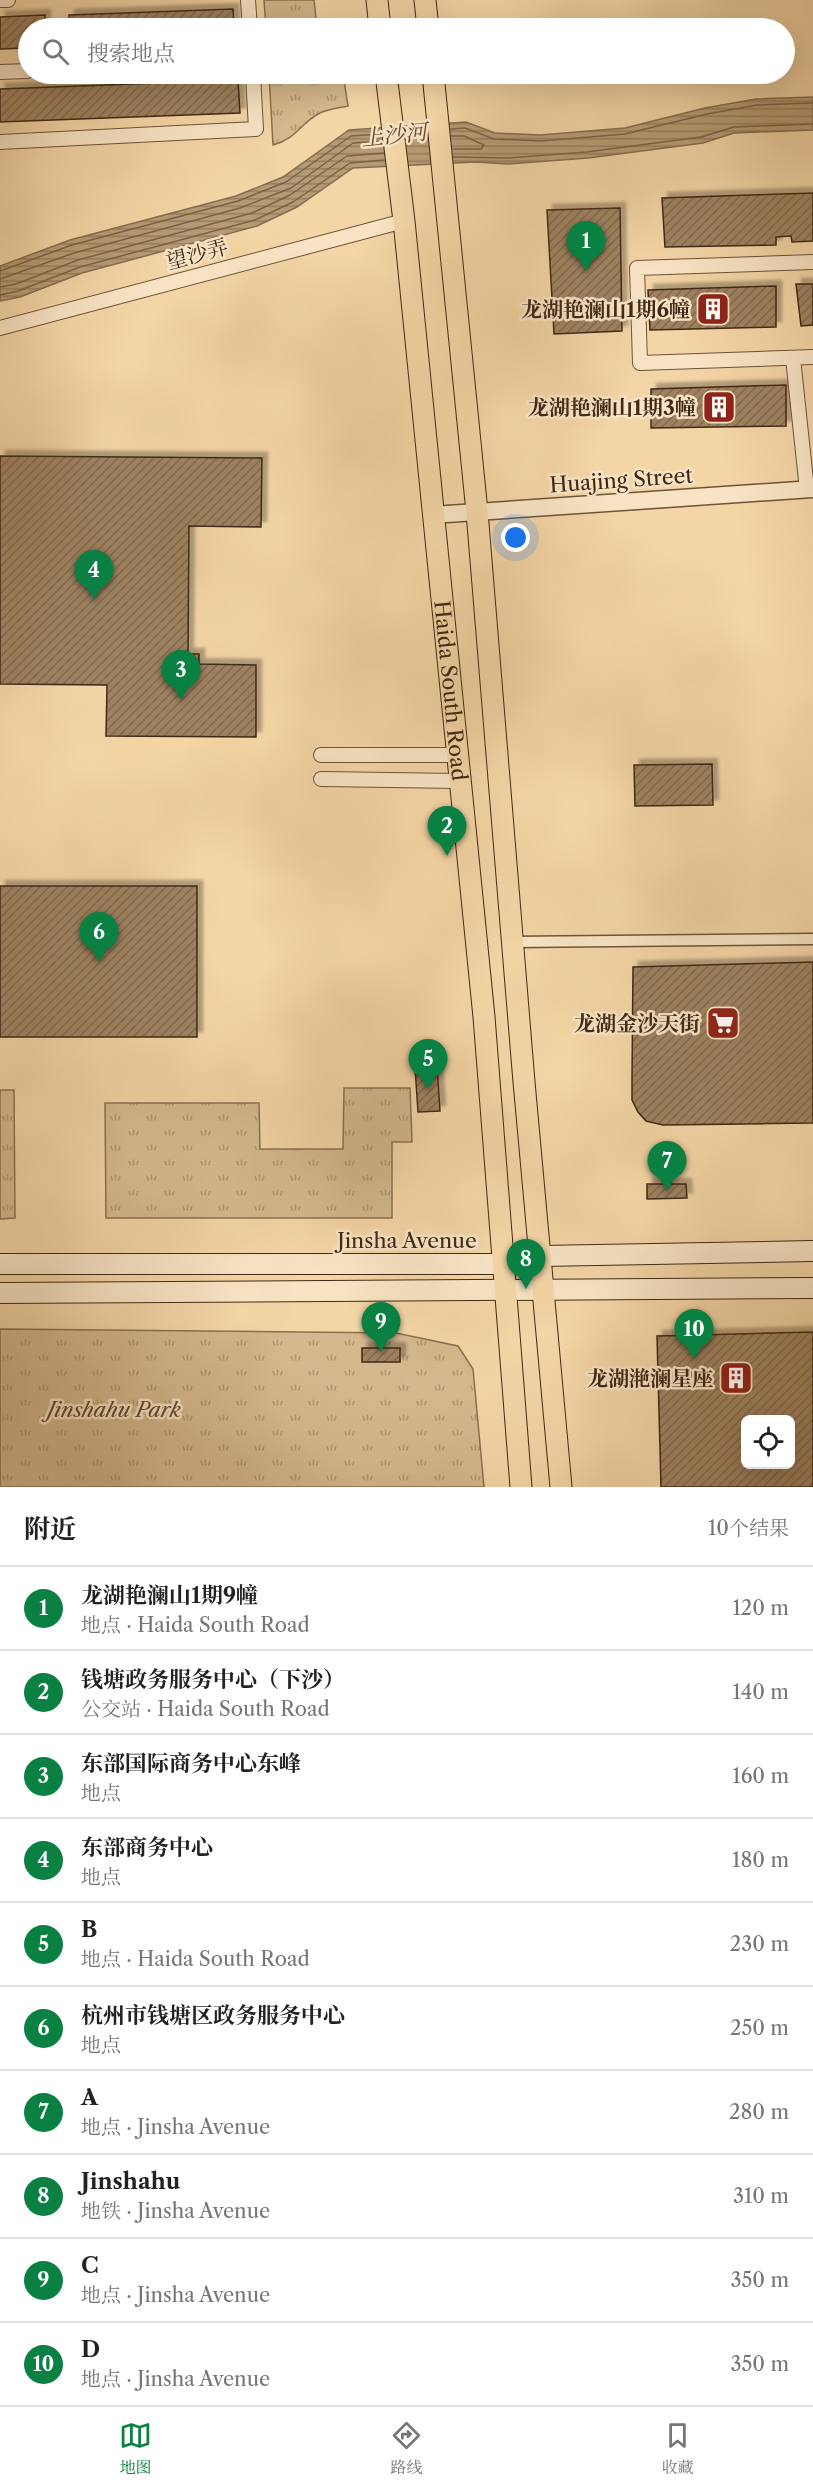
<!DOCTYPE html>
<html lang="zh">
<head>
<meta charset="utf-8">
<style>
	:root { --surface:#fff; --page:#f2f2f2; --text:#222; --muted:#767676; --line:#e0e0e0; --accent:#0b8043 }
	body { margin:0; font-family:"Libre Caslon Text","Noto Serif SC",serif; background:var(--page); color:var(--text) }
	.controls { position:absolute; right:18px; bottom:18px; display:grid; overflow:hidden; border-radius:9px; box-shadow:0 6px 24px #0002 }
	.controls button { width:54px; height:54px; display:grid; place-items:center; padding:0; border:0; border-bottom:2px solid var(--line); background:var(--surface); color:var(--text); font:30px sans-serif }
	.you { position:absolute; left:516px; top:538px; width:21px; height:21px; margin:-15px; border:4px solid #fff; border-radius:50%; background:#1a73e8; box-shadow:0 0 0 9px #1a73e833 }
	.badge { display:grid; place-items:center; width:39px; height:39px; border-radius:50%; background:var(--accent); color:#fff; font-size:20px; font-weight:700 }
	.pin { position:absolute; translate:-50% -50px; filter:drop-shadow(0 2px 3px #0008) }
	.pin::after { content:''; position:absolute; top:32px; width:21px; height:18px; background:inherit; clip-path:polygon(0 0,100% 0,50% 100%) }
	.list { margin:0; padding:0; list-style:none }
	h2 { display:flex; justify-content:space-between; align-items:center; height:78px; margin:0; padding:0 24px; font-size:26px }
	h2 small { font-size:20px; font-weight:400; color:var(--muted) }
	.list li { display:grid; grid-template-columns:39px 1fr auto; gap:18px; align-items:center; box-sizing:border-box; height:84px; padding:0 24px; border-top:2px solid var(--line) }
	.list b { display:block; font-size:22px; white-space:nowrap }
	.list p { margin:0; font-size:20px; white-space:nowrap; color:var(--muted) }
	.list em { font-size:20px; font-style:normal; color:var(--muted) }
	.icon { flex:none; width:33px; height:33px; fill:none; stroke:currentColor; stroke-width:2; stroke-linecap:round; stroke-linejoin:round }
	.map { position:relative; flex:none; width:813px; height:1487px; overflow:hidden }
	.search { position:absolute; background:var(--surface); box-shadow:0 6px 24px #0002; left:18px; right:18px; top:18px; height:66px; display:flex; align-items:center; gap:15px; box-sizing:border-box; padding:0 21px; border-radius:33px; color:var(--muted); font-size:22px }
	.sheet { height:918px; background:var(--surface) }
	nav { display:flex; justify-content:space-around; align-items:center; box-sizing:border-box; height:84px; border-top:2px solid var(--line); background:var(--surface); font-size:16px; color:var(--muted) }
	nav a { display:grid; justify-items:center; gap:3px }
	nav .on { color:var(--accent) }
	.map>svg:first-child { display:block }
	.grass { fill:url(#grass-tufts); stroke:#8a7052; stroke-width:1.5 }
	.water { fill:url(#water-rules); stroke:#876d4f; stroke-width:1.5 }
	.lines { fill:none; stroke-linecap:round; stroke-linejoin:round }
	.shore { stroke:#7c6246; stroke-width:1.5 }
	.building { fill:url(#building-hatch); stroke:#402916; stroke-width:1.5; fill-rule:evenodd; filter:url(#shadow) }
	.pedestrian-casing { stroke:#6d543a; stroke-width:13 }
	.minor-casing { stroke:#6d543a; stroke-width:16 }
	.tertiary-casing { stroke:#6d543a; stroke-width:19 }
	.secondary-casing { stroke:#402916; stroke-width:22 }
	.primary-casing { stroke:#402916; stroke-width:23 }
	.pedestrian { stroke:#f8e4c5; stroke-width:10 }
	.minor { stroke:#f8e4c5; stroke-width:14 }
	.tertiary { stroke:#f8e4c5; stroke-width:16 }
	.secondary { stroke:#f8e4c5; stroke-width:20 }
	.primary { stroke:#f4d5a6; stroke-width:21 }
	.labels { text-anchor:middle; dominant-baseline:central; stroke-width:5; stroke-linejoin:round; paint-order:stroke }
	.street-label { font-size:21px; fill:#402916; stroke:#f8e4c5 }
	.poi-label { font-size:21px; font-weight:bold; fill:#402916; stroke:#f8e4c5; text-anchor:end }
	.park-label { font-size:21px; font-style:italic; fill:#5e462e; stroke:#f8e4c5 }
	.water-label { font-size:22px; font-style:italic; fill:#644b32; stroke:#f8e4c5 }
</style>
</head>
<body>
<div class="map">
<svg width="813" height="1487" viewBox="0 0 813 1487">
	<defs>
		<pattern id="grass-tufts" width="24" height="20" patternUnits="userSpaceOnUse" patternTransform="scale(1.5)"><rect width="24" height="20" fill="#d5b88e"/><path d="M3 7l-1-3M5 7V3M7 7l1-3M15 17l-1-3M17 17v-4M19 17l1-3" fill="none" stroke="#ae9673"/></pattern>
		<pattern id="water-rules" width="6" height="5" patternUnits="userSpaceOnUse" patternTransform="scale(1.5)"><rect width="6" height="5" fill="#b79b75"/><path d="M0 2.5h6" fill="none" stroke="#967e5f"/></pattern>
		<pattern id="building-hatch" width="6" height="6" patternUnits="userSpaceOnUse" patternTransform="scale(1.5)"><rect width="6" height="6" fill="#9e8261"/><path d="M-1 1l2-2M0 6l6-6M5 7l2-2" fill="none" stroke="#826a4f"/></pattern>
		<filter id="shadow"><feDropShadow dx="5.5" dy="-5.5" stdDeviation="1.5" flood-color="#0004"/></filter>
	</defs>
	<rect width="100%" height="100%" fill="#f4d5a6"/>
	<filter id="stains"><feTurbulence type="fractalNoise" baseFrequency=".00333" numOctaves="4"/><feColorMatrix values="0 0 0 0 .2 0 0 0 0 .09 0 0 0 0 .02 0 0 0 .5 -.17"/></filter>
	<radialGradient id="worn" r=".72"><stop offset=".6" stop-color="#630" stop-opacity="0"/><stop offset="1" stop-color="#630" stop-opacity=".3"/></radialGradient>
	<path class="grass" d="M264,0H314L317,28H266Z
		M269,74H343L348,106C339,108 328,109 320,113C300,123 297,139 273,145Z
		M344,1088H410L412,1142H392V1218H106L105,1103H259L260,1149H343Z
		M0,1090H14L15,1218L0,1219Z
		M0,1329L396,1333L458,1346L473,1369L484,1487H0Z"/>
	<path class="water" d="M813,97V130L734,133L703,143L588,158L508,164L476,162L353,168L297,207L257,226L82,273L20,297L0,301V266L70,240L236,196L283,177L349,130L466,122L495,133L540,135L625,128L705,108L756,99Z"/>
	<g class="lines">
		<path class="shore" d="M451,129L465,128L494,139L541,141L625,134L707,114L757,105L813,103
			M451,136H464L484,145L481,149H453
			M453,157L508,158L587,152L701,137L734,127L813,124
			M0,271L72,245L238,201L286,182L351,136L381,134
			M0,279L74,253L240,208L291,188L353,143L382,141
			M0,287L16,284L78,260L252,213L290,195L347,156L384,153
			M0,295L18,291L80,267L255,220L293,202L350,163L384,160"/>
	</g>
	<path class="building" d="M233,9L234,28H70L69,15Z
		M45,15V28H28V48L0,49V17Z
		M238,80L240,113L0,122V89Z
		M813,193V241L792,242L791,236L776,237V245L665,247L662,198Z
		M620,208L622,331L554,334L547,210Z
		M796,284H813V325L801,326Z
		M776,286V327L650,330L648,290Z
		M786,385V426L651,428V389Z
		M0,456L262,458L261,527L189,526L188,654H199V664L256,665V737L106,736L107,685L0,684Z
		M712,764L713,805L635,806L634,765Z
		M0,886H197V1037H0Z
		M813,962V1123L663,1125L646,1121L638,1112L632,1100V1079L633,967Z
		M426,1066H437L440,1111L418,1112L415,1067Z
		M647,1184H686L687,1198L647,1199Z
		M813,1332V1487H661L657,1336ZM746,1419H790V1464H746Z
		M362,1348H400V1362H362Z"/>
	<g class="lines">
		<g class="pedestrian-casing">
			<path id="pedestrian" d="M512,942L813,939"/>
		</g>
		<g class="minor-casing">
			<path id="minor" d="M0,0H8
				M248,0L250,28
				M0,72L28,71
				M0,142L256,129L253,74
				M813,262L637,268L640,363L813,357
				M0,328L404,221
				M793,358L807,490
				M321,755H457
				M321,779L459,781"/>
		</g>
		<g class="tertiary-casing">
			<path id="tertiary" d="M432,515L813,489"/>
		</g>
		<g class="secondary-casing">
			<path id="secondary" d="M0,1264H504L541,1256L813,1251
				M0,1293L813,1288"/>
		</g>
		<g class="primary-casing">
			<g id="primary">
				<path d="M377,0L380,28"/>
				<path d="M425,0L428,28"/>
				<path id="s1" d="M386,74L404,221L484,1017L521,1487"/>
				<path d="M433,74L477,512L524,1082L561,1487"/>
			</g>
		</g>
		<use href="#pedestrian" class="pedestrian"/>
		<use href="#minor" class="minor"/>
		<use href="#tertiary" class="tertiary"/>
		<use href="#secondary" class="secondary"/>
		<use href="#primary" class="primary"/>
	</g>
	<defs>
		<g id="building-square" transform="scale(1.725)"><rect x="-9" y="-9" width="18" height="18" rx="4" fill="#8f2418" stroke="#f8e4c5"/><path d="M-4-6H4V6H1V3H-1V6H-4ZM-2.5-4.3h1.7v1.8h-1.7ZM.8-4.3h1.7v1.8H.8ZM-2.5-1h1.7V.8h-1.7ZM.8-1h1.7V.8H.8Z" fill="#fff"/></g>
		<g id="supermarket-square" transform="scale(1.725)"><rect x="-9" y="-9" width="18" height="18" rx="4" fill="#8f2418" stroke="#f8e4c5"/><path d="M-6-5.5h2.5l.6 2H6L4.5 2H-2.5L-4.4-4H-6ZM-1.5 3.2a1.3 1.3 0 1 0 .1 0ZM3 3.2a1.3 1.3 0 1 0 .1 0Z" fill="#fff"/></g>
	</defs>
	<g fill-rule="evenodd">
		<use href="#building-square" x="713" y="309"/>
		<use href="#building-square" x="719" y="407"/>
		<use href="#supermarket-square" x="723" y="1023"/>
		<use href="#building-square" x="736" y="1378"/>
	</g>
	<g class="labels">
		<g class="street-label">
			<text transform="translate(197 254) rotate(-15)">望沙弄</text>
			<text transform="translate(621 480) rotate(-4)">Huajing Street</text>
			<text stroke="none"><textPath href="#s1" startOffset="620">Haida South Road</textPath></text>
			<text x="407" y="1240">Jinsha Avenue</text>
		</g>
		<g class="poi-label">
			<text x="690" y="309">龙湖艳澜山1期6幢</text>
			<text x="696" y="407">龙湖艳澜山1期3幢</text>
			<text x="700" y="1023">龙湖金沙天街</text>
			<text x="713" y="1378">龙湖滟澜星座</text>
		</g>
		<g class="park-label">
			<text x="114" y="1409">Jinshahu Park</text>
		</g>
		<g class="water-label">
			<text transform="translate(394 135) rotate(-6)">上沙河</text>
		</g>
	</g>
	<rect width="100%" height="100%" filter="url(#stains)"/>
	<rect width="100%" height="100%" fill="url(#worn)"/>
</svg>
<div class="controls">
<button><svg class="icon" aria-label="locate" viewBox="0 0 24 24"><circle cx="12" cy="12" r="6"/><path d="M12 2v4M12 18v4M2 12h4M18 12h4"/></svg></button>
</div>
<div class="you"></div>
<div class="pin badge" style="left:586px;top:271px">1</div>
<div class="pin badge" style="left:447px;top:856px">2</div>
<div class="pin badge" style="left:181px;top:700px">3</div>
<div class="pin badge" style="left:94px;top:600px">4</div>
<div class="pin badge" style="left:428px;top:1089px">5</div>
<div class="pin badge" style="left:99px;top:962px">6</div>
<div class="pin badge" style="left:667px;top:1191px">7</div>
<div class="pin badge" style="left:526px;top:1289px">8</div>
<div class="pin badge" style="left:381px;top:1352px">9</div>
<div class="pin badge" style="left:694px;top:1359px">10</div>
<div class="search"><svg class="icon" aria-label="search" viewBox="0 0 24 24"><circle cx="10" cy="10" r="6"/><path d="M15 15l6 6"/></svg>搜索地点</div>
</div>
<section class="sheet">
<h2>附近<small>10个结果</small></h2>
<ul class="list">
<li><span class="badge">1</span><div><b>龙湖艳澜山1期9幢</b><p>地点 · Haida South Road</p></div><em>120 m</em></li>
<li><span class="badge">2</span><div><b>钱塘政务服务中心（下沙）</b><p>公交站 · Haida South Road</p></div><em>140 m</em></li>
<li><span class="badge">3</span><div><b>东部国际商务中心东峰</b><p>地点</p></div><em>160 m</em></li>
<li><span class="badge">4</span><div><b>东部商务中心</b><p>地点</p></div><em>180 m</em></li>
<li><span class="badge">5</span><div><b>B</b><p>地点 · Haida South Road</p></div><em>230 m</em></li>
<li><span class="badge">6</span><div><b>杭州市钱塘区政务服务中心</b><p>地点</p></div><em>250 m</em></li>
<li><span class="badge">7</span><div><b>A</b><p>地点 · Jinsha Avenue</p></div><em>280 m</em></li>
<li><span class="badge">8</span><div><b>Jinshahu</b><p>地铁 · Jinsha Avenue</p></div><em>310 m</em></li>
<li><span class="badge">9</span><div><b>C</b><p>地点 · Jinsha Avenue</p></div><em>350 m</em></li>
<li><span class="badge">10</span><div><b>D</b><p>地点 · Jinsha Avenue</p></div><em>350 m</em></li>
</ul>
</section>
<nav>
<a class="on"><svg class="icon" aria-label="map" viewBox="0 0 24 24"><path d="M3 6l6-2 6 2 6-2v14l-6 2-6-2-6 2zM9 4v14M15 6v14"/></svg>地图</a>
<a><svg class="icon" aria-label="directions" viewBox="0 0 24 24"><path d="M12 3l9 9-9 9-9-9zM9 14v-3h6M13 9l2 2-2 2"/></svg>路线</a>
<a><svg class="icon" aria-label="saved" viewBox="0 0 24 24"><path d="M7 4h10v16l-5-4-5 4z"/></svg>收藏</a>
</nav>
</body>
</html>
